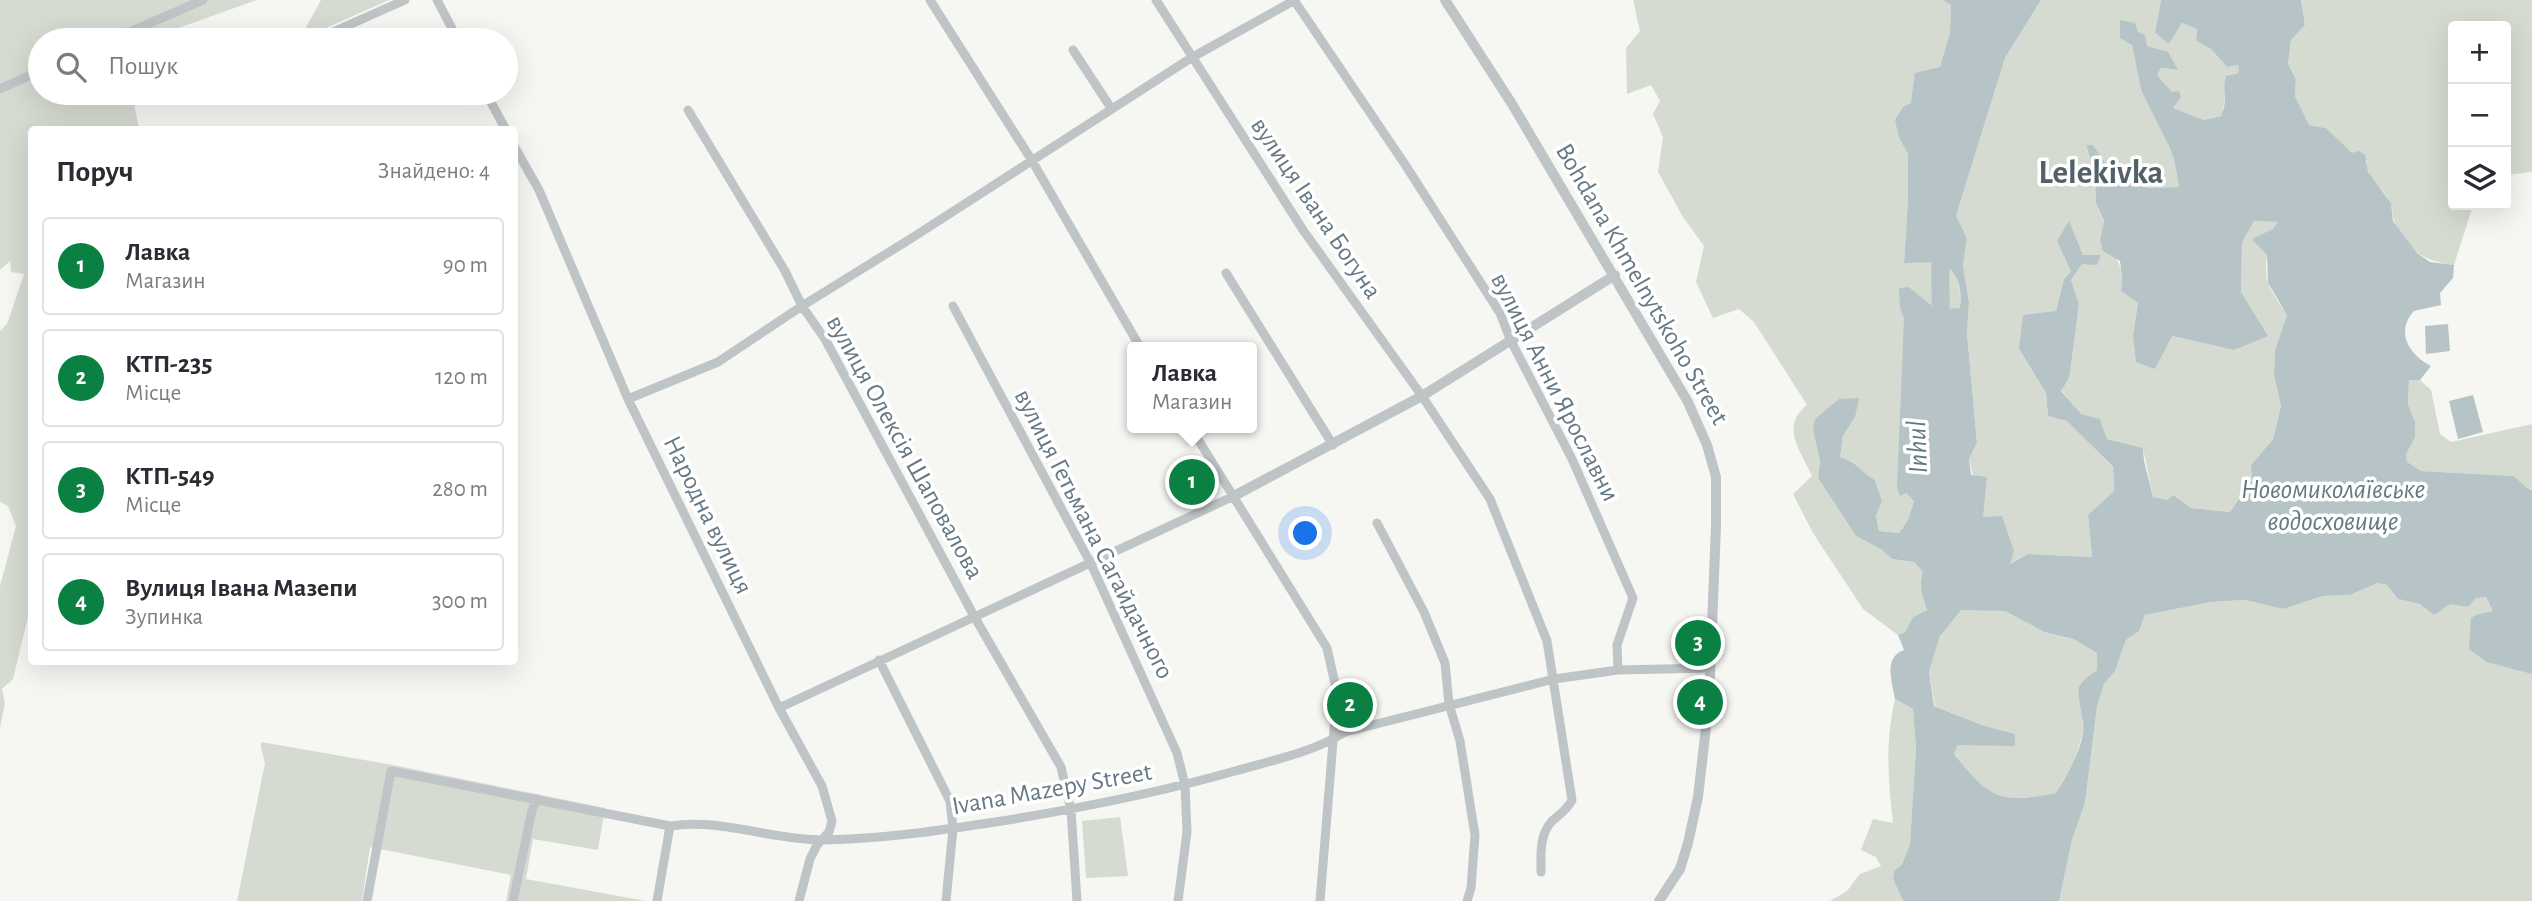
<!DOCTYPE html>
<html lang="uk">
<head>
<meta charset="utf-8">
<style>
	:root { --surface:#fff; --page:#f7f7f7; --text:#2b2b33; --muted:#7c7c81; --line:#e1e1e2; --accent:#0b8043 }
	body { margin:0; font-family:"Alegreya Sans",sans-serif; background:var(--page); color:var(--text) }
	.controls { position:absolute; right:21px; top:21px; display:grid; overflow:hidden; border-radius:7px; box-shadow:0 7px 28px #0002 }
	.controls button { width:63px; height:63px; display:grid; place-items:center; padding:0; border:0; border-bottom:2px solid var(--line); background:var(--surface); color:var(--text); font:35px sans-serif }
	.you { position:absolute; left:1306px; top:534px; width:24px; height:24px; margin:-18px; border:5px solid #fff; border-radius:50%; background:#1a73e8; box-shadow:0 0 0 10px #1a73e833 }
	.badge { display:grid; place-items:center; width:46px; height:46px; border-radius:50%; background:var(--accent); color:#fff; font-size:23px; font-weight:700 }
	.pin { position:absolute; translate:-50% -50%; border:4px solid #fff; box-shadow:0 2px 7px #0006 }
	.popup { position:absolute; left:1127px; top:342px; width:130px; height:91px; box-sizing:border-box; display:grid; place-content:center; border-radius:7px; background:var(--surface); filter:drop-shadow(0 2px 5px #0005); font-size:23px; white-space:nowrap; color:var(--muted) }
	.popup b { font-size:26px; color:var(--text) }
	.popup::after { content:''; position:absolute; left:50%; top:100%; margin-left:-14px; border:14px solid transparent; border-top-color:var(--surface) }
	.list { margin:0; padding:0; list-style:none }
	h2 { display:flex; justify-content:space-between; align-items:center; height:91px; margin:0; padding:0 28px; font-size:30px }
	h2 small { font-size:23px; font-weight:400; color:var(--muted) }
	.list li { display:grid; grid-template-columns:46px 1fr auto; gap:21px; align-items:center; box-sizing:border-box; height:98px; margin:0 14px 14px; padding:0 14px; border:2px solid var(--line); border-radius:7px }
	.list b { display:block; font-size:26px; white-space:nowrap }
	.list p { margin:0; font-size:23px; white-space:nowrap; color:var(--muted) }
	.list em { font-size:23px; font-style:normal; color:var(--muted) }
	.icon { flex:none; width:38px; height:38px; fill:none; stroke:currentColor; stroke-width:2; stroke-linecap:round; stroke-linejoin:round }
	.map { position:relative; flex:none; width:2532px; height:901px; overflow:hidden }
	.search { position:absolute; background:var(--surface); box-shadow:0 7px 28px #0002; left:28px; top:28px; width:490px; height:77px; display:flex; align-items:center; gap:18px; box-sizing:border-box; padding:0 24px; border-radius:38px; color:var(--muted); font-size:26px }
	.panel { position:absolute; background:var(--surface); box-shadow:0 7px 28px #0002; left:28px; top:126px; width:490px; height:539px; border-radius:7px }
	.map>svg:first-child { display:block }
	.green { fill:#d6dbd2 }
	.water { fill:#b6c4c7; fill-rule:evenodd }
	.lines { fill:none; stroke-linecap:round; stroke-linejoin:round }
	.river { stroke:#b6c4c7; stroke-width:18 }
	.minor { stroke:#bfc4c7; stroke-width:9 }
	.tertiary { stroke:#bfc4c7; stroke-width:10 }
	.labels { text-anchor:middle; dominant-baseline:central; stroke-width:7; stroke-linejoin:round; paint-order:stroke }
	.street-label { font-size:26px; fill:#657984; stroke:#fff }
	.water-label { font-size:28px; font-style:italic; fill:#617b80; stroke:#fff }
	.district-label { font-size:33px; font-weight:bold; fill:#536169; stroke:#fff }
</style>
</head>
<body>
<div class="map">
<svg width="2532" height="901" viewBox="0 0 2532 901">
	<rect width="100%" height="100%" fill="#f6f6f3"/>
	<path class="green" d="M0,0H257L145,40H40V93H132L139,129L32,130L31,605L13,679L2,689L5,703L0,728V586L16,526L8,506L0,502V331L7,324L24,274L11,272L10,261L0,270Z
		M321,0H389L299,40Z
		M1633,0H1942L1951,5L1950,32L1940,67L1911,103L1899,138L1908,154V200L1904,262H1942C1959,276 1961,286 1960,308L1936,309L1909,287L1900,308L1904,319L1906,493L1914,501L1908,520L1899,533L1879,531L1876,516L1882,501L1875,480C1861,472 1856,461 1840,457L1843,436L1855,417L1813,430L1820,461L1818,478L1856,536L1882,550L1892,559L1914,562L1923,572V600L1927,610L1913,617L1905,632L1898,635L1863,609L1813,533L1793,494L1812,476C1800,450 1780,427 1807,405L1754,322L1739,309L1713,318L1696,282L1704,246L1683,217L1658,172L1663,137L1653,114L1660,101L1651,85L1627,94L1626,48L1640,31Z
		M2041,0H2161L2155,33L2169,44L2182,23L2197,29L2196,41L2211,49L2227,67L2238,65L2239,73L2226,76C2221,92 2228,99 2221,116L2204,120L2172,108V92L2157,75L2161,68L2177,70L2132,45L2141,90L2169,145L2174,159L2179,187L2150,188L2109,168L2093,145L2086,146L2095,174L2096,203L2104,222L2100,240C2118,259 2124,264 2121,291L2138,303L2133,335L2172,336L2234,350L2267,336L2241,292L2242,243L2254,221L2279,222C2268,235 2262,270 2269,286C2274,296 2281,306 2287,315L2275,350L2274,375L2281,406L2273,439L2251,465L2252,480L2230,512L2191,508L2175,495L2168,501L2153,497L2143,448L2107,439L2100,419L2081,415L2061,390L2079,305L2071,280L2082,264L2101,256L2083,255L2069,222L2071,271L2064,279L2056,311L2019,349L2046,393L2048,416L2067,420L2113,468L2114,491L2088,515L2092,557L2028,554L2010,564L1983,518L1969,459L1977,443L1967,333L1969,302L1963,266L1967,238L1956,216L2005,58Z
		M2301,0H2532V172L2506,175V26H2453V205H2473L2454,265C2424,261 2409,252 2395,223C2392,217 2393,208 2390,202C2384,188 2364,177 2367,161L2352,154L2326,128L2309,125L2295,96L2296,79L2288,64L2291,40L2305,25Z
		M2409,379L2420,380L2431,390L2440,434L2451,442L2532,424V489L2526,487L2514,476L2421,471L2407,463L2405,454L2415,437V422L2408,404Z
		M2378,583L2387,585L2398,599L2443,609L2451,603L2468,607L2476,597H2486L2493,611L2478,614L2522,670L2532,674V901H2059L2072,840L2085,803L2097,707L2104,684L2115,671L2126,640L2139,631L2145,615L2211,602L2245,600L2283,609L2323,596L2350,595Z
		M1961,609L2005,611L2044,632L2073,639L2097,653V670L2080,685L2083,732L2074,762L2056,793C1998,804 1990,800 1954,754L1958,745H2015V734L1982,725L1935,706L1929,672L1940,636Z
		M1895,699L1913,709L1916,748L1910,844L1902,864L1894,871L1893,879L1903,901H1830L1847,891L1860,874L1881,866L1876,857L1861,850L1873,819L1893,823C1888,779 1885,742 1895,699Z
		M261,742L393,765L605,808L598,850L533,839L526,879L646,901H506L511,875L370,847L362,901H237L265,763L261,748Z
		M1120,817L1128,876L1086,878L1082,821Z"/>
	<path class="water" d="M1942,0H2041L2005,58L1956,216L1967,238L1963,266L1969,302L1967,333L1977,443L1969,459L1971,475L1987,477L1983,517L2002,516L2014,551L2010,564L2028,554L2092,557L2088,515L2114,491L2113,467L2067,421L2048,416L2046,393L2019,349L2023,315L2056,311L2064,279L2071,271L2057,241L2069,221L2083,255H2101L2097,265L2082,264L2071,280L2079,304L2069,378L2061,391L2081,414L2100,419L2107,439L2143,448L2144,461L2153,497L2167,500L2174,495L2191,508L2230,512L2252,480L2251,465L2273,439L2281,406L2274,375L2275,350L2287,315L2268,283L2267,255L2252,239L2273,229L2278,222L2254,221L2242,243L2241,292L2268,336L2234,350L2172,336L2155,369L2136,362L2133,335L2138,303L2121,291L2122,278L2120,261L2103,251L2100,240L2104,221L2096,203L2095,174L2086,145H2093L2109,168L2149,188L2179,187L2174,159L2169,146L2141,90L2132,45L2120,38V20L2135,23L2138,32L2145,35L2147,46L2168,52L2178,70L2161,68L2157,75L2172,92L2179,91L2181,97L2173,108L2204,120L2221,116C2229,99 2221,92 2226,76L2239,73L2238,65L2227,67L2211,49L2196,41L2197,29L2182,23L2169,44L2155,33L2161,0H2301L2305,25L2291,40L2288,64L2296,79L2295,96L2309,125L2326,128L2352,153L2359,151L2365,155L2368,172L2391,203L2393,221L2417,253L2430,262L2454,265L2453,278L2440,293L2441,305L2414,311C2395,332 2409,355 2431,366L2420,380H2409L2408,404L2415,422V437L2406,454L2407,462L2421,471L2514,476L2526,487L2532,490V674L2487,662L2469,649L2471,618L2478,614L2493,611L2486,597L2476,598L2468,607L2450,604L2434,615L2420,604L2398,599L2387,585L2378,583L2350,595L2323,596L2283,609L2245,600L2211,602L2145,615L2139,631L2126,640L2115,671L2104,684L2097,707L2085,803L2072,840L2059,901H1903L1893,879L1894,871L1902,864L1910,844L1916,748L1913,709L1895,699C1892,682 1883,657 1904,650L1898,635L1905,632L1913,617L1927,610C1922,597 1919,585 1923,572L1914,562L1892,559L1882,550L1856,536L1818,478L1820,461L1813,430L1815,419L1839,399L1859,398L1855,417L1843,436L1840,457C1857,462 1860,471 1875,480L1882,501L1876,516L1879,531L1899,533L1908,520L1914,501L1906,493L1900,496L1897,488L1904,319L1900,308L1899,288L1909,287L1936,309L1960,308C1962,286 1959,276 1942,262L1904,263L1908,200V154L1899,138L1895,120L1903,107L1911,103L1915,73L1940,67L1950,32L1951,5ZM1961,610L2005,611L2044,632L2073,639L2097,653V670C2092,674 2084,679 2080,685C2075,693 2085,720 2083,733C2079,755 2067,775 2056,793C1999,804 1990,799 1954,754L1958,745L2015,746V734L1982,725L1934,706L1929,672L1940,636Z
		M2448,324L2450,351L2426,354L2425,326Z
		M2473,395L2483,432L2458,439L2449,401Z"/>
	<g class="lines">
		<path class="river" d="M1940,238L1941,333"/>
		<path class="minor" d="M437,0L458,40
			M930,0L1031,159L1140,347
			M1156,0L1303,230L1422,396L1490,499L1547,641L1572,800C1567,810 1560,814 1552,821C1539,835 1541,855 1541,872
			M1294,0L1406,166L1500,313L1510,339L1572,459L1633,598L1617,645L1618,670
			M333,32L405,0
			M111,40L203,0
			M1073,50L1111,108
			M0,89L40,71
			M486,93L506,130
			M688,110L785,271L802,306L825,339L974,616L1061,767L1071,810L1077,901
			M514,146L539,190L628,399L779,708L822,786L832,821L829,832L817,845L810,859L799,901
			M1226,273L1333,445
			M953,306L1091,564L1177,753L1185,785L1187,832L1178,901
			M628,399L718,362L802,306L915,236L1191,58L1295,0
			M1191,428L1327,648L1337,693L1320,901
			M1377,523L1424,612L1445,663L1449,704L1460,741L1475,835L1471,888L1467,901
			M879,660L950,801L953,829L946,901
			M779,708L1234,496
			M367,901L391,771L670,826C720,818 772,840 823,840C883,839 943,830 1002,821C1081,808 1158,793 1235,771C1273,760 1312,753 1345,732L1554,679L1618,670L1710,668
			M513,901L532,810L537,799
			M657,901L670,826"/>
		<path class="tertiary" d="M1445,0L1512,104L1688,402L1707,445L1716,477V526L1709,701L1698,797L1688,843L1680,869L1659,901
			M1234,496L1422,396L1615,275"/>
	</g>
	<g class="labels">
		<g class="street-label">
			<text transform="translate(1316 208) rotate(56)">вулиця Івана Богуна</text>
			<text transform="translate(1642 284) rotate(60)">Bohdana Khmelnytskoho Street</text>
			<text transform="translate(1555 387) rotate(63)">вулиця Анни Ярославни</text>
			<text transform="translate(905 447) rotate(61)">вулиця Олексія Шаповалова</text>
			<text transform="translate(708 515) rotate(64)">Народна вулиця</text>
			<text transform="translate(1094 534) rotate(63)">вулиця Гетьмана Сагайдачного</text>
			<text transform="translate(1052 789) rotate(-10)">Ivana Mazepy Street</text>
		</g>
		<g class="water-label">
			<text transform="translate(1918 447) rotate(-92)">Inhul</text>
			<text x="2333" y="490">Новомиколаївське<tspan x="2333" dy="32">водосховище</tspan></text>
		</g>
		<g class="district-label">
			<text x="2101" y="173">Lelekіvka</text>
		</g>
	</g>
</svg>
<div class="controls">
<button>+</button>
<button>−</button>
<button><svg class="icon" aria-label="layers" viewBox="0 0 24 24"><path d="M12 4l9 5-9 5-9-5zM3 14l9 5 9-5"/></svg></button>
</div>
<div class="you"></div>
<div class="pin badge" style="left:1192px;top:482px">1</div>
<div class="popup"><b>Лавка</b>Магазин</div>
<div class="pin badge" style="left:1350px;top:705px">2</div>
<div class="pin badge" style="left:1698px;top:643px">3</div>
<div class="pin badge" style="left:1700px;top:702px">4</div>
<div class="search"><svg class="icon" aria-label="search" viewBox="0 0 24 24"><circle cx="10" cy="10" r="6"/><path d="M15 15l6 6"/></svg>Пошук</div>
<section class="panel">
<h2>Поруч<small>Знайдено: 4</small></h2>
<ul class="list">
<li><span class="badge">1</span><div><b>Лавка</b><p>Магазин</p></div><em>90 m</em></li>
<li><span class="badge">2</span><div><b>КТП-235</b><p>Місце</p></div><em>120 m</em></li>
<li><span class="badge">3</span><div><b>КТП-549</b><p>Місце</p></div><em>280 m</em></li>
<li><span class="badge">4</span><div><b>Вулиця Івана Мазепи</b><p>Зупинка</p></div><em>300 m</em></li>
</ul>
</section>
</div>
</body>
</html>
